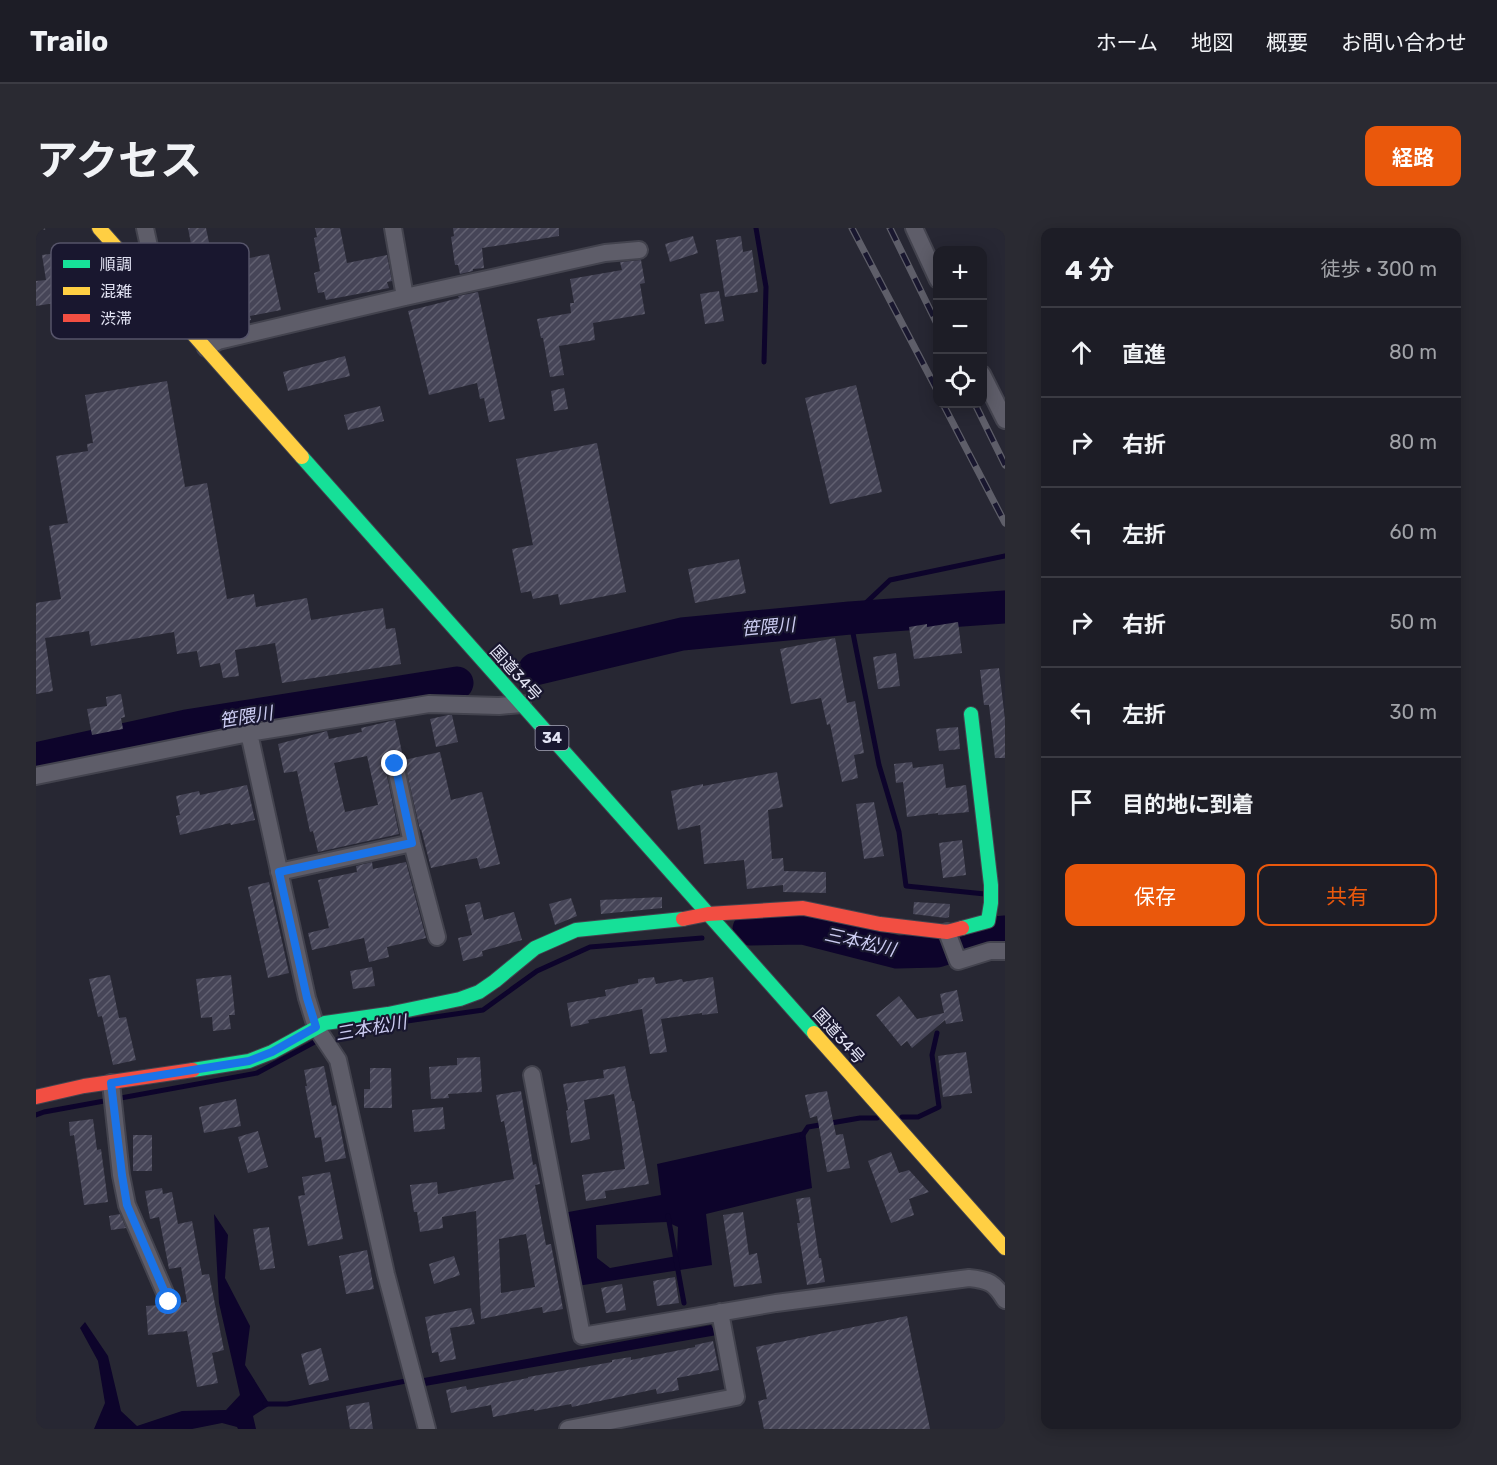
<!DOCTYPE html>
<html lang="ja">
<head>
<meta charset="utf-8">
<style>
	:root { --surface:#1d1d26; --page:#2a2a32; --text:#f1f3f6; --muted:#a0a2a7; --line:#3b3b43; --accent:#ea580c }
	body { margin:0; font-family:Rubik,"Noto Sans JP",sans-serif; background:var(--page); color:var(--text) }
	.controls { position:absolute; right:18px; top:18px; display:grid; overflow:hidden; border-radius:12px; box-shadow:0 3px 15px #0003 }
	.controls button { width:54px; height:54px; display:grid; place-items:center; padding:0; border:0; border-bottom:2px solid var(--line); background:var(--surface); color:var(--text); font:30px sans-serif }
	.stop { position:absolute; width:18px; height:18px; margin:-14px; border:4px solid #1a73e8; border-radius:50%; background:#fff }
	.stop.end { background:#1a73e8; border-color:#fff; box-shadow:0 2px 6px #0008 }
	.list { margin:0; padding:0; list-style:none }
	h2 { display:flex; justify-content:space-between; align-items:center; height:78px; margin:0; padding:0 24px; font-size:26px }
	h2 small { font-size:20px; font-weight:400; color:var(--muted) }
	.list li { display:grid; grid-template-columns:39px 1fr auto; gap:18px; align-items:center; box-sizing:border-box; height:90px; padding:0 24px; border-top:2px solid var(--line) }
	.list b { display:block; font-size:22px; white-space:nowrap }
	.list em { font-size:20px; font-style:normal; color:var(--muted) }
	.actions { display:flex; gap:12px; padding:18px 24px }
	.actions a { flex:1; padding:14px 0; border:2px solid var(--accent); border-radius:12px; text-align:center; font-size:21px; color:var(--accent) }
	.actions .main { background:var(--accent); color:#fff }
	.icon { flex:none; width:33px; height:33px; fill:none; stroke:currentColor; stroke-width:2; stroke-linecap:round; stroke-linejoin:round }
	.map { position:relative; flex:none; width:969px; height:1201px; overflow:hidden; border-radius:12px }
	header { display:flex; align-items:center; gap:36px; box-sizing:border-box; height:84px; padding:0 30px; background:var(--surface); border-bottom:2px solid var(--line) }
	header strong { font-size:28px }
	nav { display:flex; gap:33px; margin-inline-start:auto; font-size:21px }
	.intro { display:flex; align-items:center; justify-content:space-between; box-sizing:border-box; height:144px; padding:0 36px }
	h1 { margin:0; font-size:42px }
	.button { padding:15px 27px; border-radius:12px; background:var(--accent); color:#fff; font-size:21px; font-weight:700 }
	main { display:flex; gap:36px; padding:0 36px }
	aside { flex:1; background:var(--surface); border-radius:12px; box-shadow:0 3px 15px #0003 }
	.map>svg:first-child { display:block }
	.water { fill:#0d042b; fill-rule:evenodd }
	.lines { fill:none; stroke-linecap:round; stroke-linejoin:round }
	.stream { stroke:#0d042b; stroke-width:5 }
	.river { stroke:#0d042b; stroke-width:33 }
	.building { fill:url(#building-hatch); fill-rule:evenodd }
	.street-casing { stroke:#43434e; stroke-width:20 }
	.fast-casing { stroke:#43434e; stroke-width:16 }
	.slow-casing { stroke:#43434e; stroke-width:16 }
	.jam-casing { stroke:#43434e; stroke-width:16 }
	.path { stroke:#63626d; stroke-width:3; stroke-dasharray:3 4.5; stroke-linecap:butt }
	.street { stroke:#5e5d69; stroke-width:16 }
	.fast { stroke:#16e098; stroke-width:14 }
	.slow { stroke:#ffcf43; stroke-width:14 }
	.jam { stroke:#f24e42; stroke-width:14 }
	.rail-casing { stroke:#5e5e69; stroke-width:7 }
	.rail { stroke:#19172f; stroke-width:4.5; stroke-dasharray:14; stroke-linecap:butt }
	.route { stroke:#1a73e8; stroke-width:8 }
	.labels { text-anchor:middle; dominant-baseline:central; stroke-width:4.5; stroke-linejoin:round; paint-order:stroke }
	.shield { fill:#19172f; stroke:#a6a6b9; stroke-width:1.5 }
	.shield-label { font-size:15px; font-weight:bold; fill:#e3e4f4 }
	.street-label { font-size:16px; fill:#e3e4f4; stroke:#19172f }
	.water-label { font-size:18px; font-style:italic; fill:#cbcbf1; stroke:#19172f }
	.key { fill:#19172f; stroke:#56546a; stroke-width:1.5 }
	.key-label { font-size:16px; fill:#e3e4f4 }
</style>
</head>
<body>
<header>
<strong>Trailo</strong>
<nav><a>ホーム</a><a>地図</a><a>概要</a><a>お問い合わせ</a></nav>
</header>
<div class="intro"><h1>アクセス</h1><a class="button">経路</a></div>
<main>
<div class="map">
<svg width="969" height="1201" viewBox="0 0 969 1201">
	<defs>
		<pattern id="building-hatch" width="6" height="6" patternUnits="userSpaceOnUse" patternTransform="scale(1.5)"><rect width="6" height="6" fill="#464557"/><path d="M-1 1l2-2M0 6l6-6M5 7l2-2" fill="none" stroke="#616070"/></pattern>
	</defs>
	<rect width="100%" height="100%" fill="#272733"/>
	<path class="water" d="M769,903L776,960L670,986L676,1037L541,1058L527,985L625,967L621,936ZM631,994L642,999L641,1028L574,1040L561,1030L560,997Z
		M178,986L192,1007L189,1050L214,1098L209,1137L234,1177L217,1188L220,1201H202L201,1199L186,1195L156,1201H58L69,1175L62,1133L44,1100L49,1094L72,1128L85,1183L101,1198L146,1183L190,1182L204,1167L183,1075Z
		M675,1097L681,1107L389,1158L388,1150Z"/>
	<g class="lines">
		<path class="stream" d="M720,0L730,59L728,134
			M949,666L870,658L863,604L843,537L814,390L854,352L969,328
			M371,793L447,782L501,743L554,719L666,710
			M0,887L8,884L221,845L286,810
			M866,889H882L903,879L896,827L901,805
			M766,908L772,899L824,890H841
			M632,988L648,1075
			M229,1176H251L370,1153"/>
		<path class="river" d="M499,441L646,406L814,390L969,379
			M0,531L150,498L421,455
			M713,701L767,700L861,724L901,723L958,705L969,704"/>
	</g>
	<path class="building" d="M152,0H170L177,34L159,37Z
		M279,0H304L311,35L351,27L356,53L351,54L353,60L290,72L288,64L282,65L278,45L284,43L278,10L281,9Z
		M417,0H523V8L446,20L448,40L437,41V43L424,46L422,37H419L415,9L418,8Z
		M657,8L662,25L634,34L629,16Z
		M705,8L707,24L716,22L722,64L689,69L680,12Z
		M21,25L23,34L49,29L56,69L0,78V53L10,52L6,27Z
		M233,26L245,82L214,88L215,92L180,99L178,85H180L175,66L182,65L177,40L205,34L204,32Z
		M605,32L609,55L604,56L609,86L557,95L559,112L523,118L528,147L514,149L507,110H505L501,91L535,85L534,75H538L534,51L586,42L584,34Z
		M683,63L688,93L669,96L664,66Z
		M442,64L469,191L453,194L448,170L444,171L441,155L393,167L372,83L423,70L422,68Z
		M309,128L314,148L252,163L247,144Z
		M131,153L149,259L171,255L191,371L218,366L220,379L271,370L275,392L347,380L350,401L359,400L365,436L246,455L239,415L199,422L203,448L187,450L184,435L164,439L161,423L141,426L138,404L55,418L53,403L9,410L17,463L0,466V375L25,371L13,298L32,295L20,228L52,223L51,216L57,215L49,167Z
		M820,157L846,264L794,276L769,170Z
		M528,160L532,181L518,183L515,163Z
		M344,178L348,193L312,202L308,187Z
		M561,215L590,364L524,377L522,366L497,371L495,363L485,365L476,321L497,317L480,231Z
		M703,331L710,365L659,375L652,341Z
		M922,394L926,425L878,431L873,399L891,396V399Z
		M799,410L811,475L819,473L828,525L818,527L822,550L806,554L794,496L791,497L785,470L755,476L744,421Z
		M860,425L864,458L842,461L837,429Z
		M963,440L969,492V530H959L953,477H948L944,442Z
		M85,466L89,489L85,490L87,501L56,507L51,481L71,478L70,469Z
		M412,487H416L422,514L400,519L394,491Z
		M359,492L367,529L362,526H356L352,529L349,533V538L363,606L282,624L277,603L274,604L261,543L248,545L242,516L291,503L293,511L326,504L325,500ZM331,528L342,577L309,584L298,535Z
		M922,499L924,521L903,523L900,501Z
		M404,524L415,572L446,564L464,636L444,641L441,630L395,640L385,601L384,602L368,532Z
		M876,534L877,540L907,536L910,560L930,557L933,584L902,587V585L871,589L867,554L860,555L858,536Z
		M741,544L747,579L732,582L736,631L747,630L748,643L790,644V665L747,664V657L711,661L708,632L668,636L664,597L642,602L635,563L667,556V558Z
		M211,557L219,592L195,597L194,595L144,607L140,588L144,587L140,568L163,563L164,567Z
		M838,574L848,628L828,631L820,576Z
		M926,612L930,647L907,650L903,615Z
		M336,634L337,641L370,634L390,710L351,719L353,729L333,734L328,710L276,722L272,705L293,700L282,652L321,644L320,638Z
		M233,654L253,745L232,750L212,659Z
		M626,669V680L565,686L564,672Z
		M535,670L541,688L519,697L513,676Z
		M444,674L448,692L478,684L486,712L446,723L447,728L427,733L422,710L436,707L429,677Z
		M878,674L914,676L913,689L910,690L877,686Z
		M336,739L339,758L317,761L314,743Z
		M74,747L83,790L90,789L100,832L77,837L66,788L62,789L53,751Z
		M195,747L199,787H193L195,801L177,803L176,789L165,790L160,751Z
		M618,749L620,756L646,751L647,754L677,749L682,785L666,787V785L625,791L631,824L614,826L606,781L552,792L553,795L535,799L531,775L570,768L569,762L602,755V751Z
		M921,762L927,793L910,796L909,792L876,820L871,813L865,818L840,787L863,768L881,791L908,785L904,766Z
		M930,824L936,865L907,869L902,828Z
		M444,829L446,864L412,866L413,870L395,871L393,839L421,837V830Z
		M288,838L296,878L300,877L310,930L289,934L285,909L279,910L269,858H271L268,842Z
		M589,838L596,873H598L613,956L569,963L570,970L550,973L546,947L589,941L586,922H587L578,866L548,872L554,911L535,915L530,883L532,882L527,856L568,850L567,842Z
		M334,840H355L356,880H328V861H334Z
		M485,863L497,937L500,936L504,956L499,957L510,1017L515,1016L527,1081L507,1085L506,1079L445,1091L440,983L406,989L407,1000L384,1004L381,984H378L374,957L401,954L402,966L478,951L468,893L465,894L460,867ZM490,1006L499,1059L465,1065L463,1011Z
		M791,863L800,907L807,906L814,940L791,944L781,888L774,890L769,867Z
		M200,871L205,898L168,905L163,879Z
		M407,879L409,901L378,904L376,882Z
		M57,891L61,922L65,921L72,974L48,977L38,907L34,908L33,894Z
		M222,903L232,939L212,945L202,909Z
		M97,907H116V943H97Z
		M855,924L863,945L873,942L893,964L873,971L878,987L855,995L832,933Z
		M294,944L307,1011L272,1018L262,968L269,967L266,949Z
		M126,960L127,966L136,964L142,996L156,993L166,1047L173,1046L188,1122L176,1125L182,1155L161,1159L151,1103L112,1107L110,1078L123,1077L126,1082L132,1084H137L141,1081L143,1075L151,1074L145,1039L133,1041L123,989L114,991L109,963Z
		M774,969L783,1030H785L789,1054L771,1057L761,995H764L760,971Z
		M707,984L713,1027L721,1025L726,1055L698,1059L687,987Z
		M84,986L90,1000L75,1002L73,988Z
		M233,999L239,1040L224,1042L217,1001Z
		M331,1022L338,1061L310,1066L303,1028Z
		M418,1028L424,1047L398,1056L393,1036Z
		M639,1049L643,1075L621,1078L617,1053Z
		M586,1056L590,1082L570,1085L565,1060Z
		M435,1080L439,1096L414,1100L420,1131L404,1134L402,1124L396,1125L389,1089Z
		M871,1088L894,1201H728L722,1173L731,1171L720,1119Z
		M677,1113L683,1142L641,1150L643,1162L621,1166L620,1161L536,1179L535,1176L498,1183V1181L457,1189L455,1177L415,1185L410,1162L430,1158L431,1162L492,1150V1149L576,1134V1132L595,1129V1132L659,1119V1117Z
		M285,1120L293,1152L273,1157L265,1126Z
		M333,1174L337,1201H314L310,1178Z"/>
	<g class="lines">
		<g class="street-casing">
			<path id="street" d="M109,0L118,41L115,59
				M357,0L369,69
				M878,0L902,52
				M170,120L182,113L369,69L465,48L569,25L603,22
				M946,146L969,192
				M213,505L271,770L280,799L302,832L350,1046L391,1201
				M359,536L376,615L401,709
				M0,548L213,505L393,476L463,478L486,476
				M243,644L376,615
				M911,704L922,733L954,723H969
				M496,847L546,1108L740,1075L933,1050C953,1052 959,1055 969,1072
				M75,855L85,947L91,977L133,1074
				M532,1201L700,1169L684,1084"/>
		</g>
		<g class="fast-casing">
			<path id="fast" d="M266,229L778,805
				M926,700L952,693L955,675V657L935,486
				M157,842L213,833L236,824L289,795L352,786L424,771L443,764L459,753L499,720L540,702L647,691"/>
		</g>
		<g class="slow-casing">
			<path id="slow" d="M63,0L266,229
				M778,805L969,1020"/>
		</g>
		<g class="jam-casing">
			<path id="jam" d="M647,691L672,686L767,680L844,696L911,704L926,700
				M0,869L48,858L157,842"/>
		</g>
		<path class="path" d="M0,2L9,0"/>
		<use href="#street" class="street"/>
		<use href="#fast" class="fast"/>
		<use href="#slow" class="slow"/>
		<use href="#jam" class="jam"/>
		<g class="rail-casing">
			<path id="rail" d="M816,0L902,164
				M854,0L902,98
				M907,176L969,295
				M939,176L969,237"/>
		</g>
		<use href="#rail" class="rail"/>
	</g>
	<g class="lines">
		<path class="route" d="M133,1074L91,977L86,947L75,855L213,833L236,824L280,799L271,770L243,644L376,615L359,536"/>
	</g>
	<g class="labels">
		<rect class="shield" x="499.5" y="498" width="33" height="24" rx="4.5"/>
		<g class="shield-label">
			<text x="516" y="510">34</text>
		</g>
		<g class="street-label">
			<text transform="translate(480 445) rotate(48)">国道34号</text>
			<text transform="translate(803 808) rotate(48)">国道34号</text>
		</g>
		<g class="water-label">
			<text transform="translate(732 399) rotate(-5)">笹隈川</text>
			<text transform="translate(210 489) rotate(-9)">笹隈川</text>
			<text transform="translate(824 714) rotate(13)">三本松川</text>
			<text transform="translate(335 800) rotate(-10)">三本松川</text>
		</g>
	</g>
	<rect x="15" y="15" width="198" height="96" rx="9" class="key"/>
	<rect x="27" y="32" width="27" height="8" fill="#16e098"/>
	<rect x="27" y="59" width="27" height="8" fill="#ffcf43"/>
	<rect x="27" y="86" width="27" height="8" fill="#f24e42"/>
	<g class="key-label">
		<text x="64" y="42">順調</text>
		<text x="64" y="69">混雑</text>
		<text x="64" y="96">渋滞</text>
	</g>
</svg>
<div class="controls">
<button>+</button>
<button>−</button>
<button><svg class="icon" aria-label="locate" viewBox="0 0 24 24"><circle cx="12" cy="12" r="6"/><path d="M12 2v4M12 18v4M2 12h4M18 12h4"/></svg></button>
</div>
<div class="stop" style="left:133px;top:1074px"></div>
<div class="stop end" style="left:359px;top:536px"></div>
</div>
<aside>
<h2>4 分<small>徒歩 · 300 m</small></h2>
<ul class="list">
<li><svg class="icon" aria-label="ahead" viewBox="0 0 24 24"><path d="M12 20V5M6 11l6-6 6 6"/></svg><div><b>直進</b></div><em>80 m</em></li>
<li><svg class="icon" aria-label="right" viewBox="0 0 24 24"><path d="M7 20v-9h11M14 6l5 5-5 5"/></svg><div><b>右折</b></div><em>80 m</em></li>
<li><svg class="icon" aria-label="left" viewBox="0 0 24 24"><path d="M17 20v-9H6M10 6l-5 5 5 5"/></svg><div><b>左折</b></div><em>60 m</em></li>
<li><svg class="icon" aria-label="right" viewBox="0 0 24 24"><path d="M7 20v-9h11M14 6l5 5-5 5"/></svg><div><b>右折</b></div><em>50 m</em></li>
<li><svg class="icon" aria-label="left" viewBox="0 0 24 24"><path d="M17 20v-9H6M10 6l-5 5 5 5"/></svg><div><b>左折</b></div><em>30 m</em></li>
<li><svg class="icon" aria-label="arrive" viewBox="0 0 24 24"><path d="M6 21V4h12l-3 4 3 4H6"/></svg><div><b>目的地に到着</b></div></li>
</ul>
<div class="actions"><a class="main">保存</a><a>共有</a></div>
</aside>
</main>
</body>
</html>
